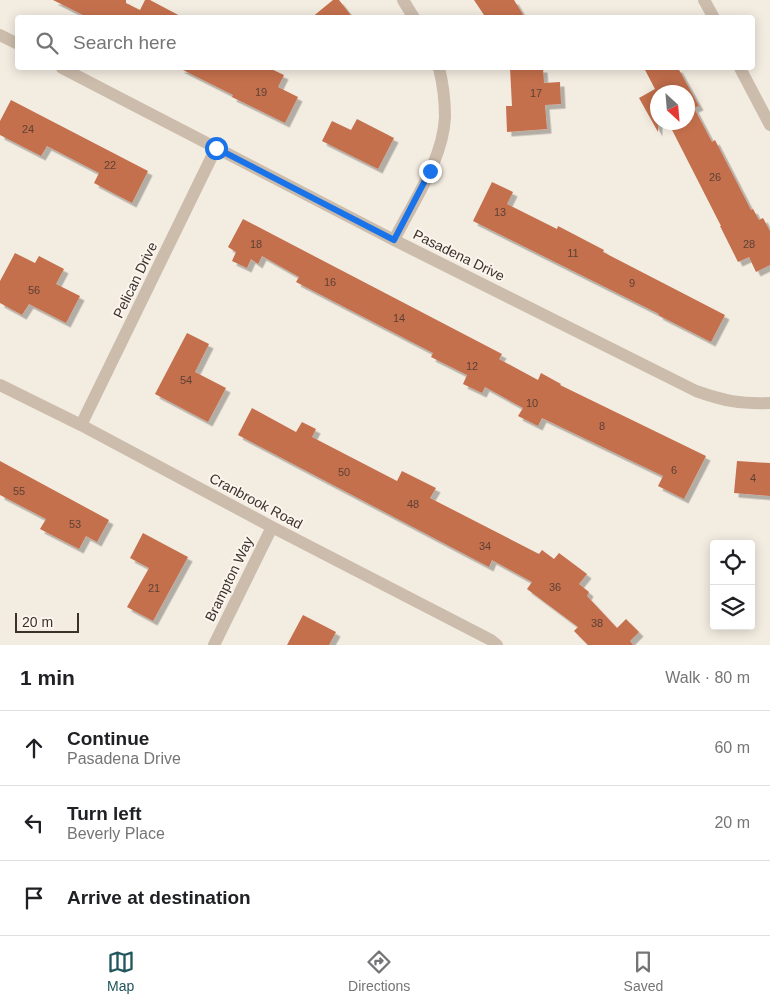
<!DOCTYPE html>
<html lang="en">
<head>
<meta charset="utf-8">
<style>
	:root { --surface:#fff; --page:#f2f2f2; --text:#202124; --muted:#757577; --line:#e0e0e0; --accent:#20565c }
	body { margin:0; font-family:Helvetica,sans-serif; background:var(--page); color:var(--text) }
	.controls { position:absolute; right:15px; bottom:15px; display:grid; overflow:hidden; border-radius:5px; box-shadow:0 2px 12px #0003 }
	.controls button { width:45px; height:45px; display:grid; place-items:center; padding:0; border:0; border-bottom:1px solid var(--line); background:var(--surface); color:var(--text); font:25px sans-serif }
	.compass { position:absolute; left:650px; top:85px; width:45px; height:45px; border-radius:50%; background:var(--surface); box-shadow:0 2px 12px #0003; rotate:154deg }
	.scale { position:absolute; left:15px; bottom:12px; width:64px; box-sizing:border-box; padding-left:5px; border:2px solid #3a312b; border-top:0; font-size:14px; line-height:18px; white-space:nowrap; color:#3a312b; -webkit-text-stroke:4px #fbf5ee; paint-order:stroke }
	.stop { position:absolute; width:15px; height:15px; margin:-11px; border:4px solid #1a73e8; border-radius:50%; background:#fff }
	.stop.end { background:#1a73e8; border-color:#fff; box-shadow:0 1px 5px #0008 }
	.list { margin:0; padding:0; list-style:none }
	h2 { display:flex; justify-content:space-between; align-items:center; height:65px; margin:0; padding:0 20px; font-size:21px }
	h2 small { font-size:16px; font-weight:400; color:var(--muted) }
	.list li { display:grid; grid-template-columns:32px 1fr auto; gap:15px; align-items:center; box-sizing:border-box; height:75px; padding:0 20px; border-top:1px solid var(--line) }
	.list b { display:block; font-size:19px; white-space:nowrap }
	.list p { margin:0; font-size:16px; white-space:nowrap; color:var(--muted) }
	.list em { font-size:16px; font-style:normal; color:var(--muted) }
	.icon { flex:none; width:28px; height:28px; fill:none; stroke:currentColor; stroke-width:2; stroke-linecap:round; stroke-linejoin:round }
	.map { position:relative; flex:none; width:770px; height:645px; overflow:hidden }
	.search { position:absolute; background:var(--surface); box-shadow:0 2px 12px #0003; left:15px; right:15px; top:15px; height:55px; display:flex; align-items:center; gap:12px; box-sizing:border-box; padding:0 18px; border-radius:5px; color:var(--muted); font-size:19px }
	.sheet { height:290px; background:var(--surface) }
	nav { display:flex; justify-content:space-around; align-items:center; box-sizing:border-box; height:70px; border-top:1px solid var(--line); background:var(--surface); font-size:14px; color:var(--muted) }
	nav a { display:grid; justify-items:center; gap:2px }
	nav .on { color:var(--accent) }
	.map>svg:first-child { display:block }
	.building { fill:#c56f4d; filter:url(#shadow) }
	.lines { fill:none; stroke-linecap:round; stroke-linejoin:round }
	.minor { stroke:#ccbcac; stroke-width:12 }
	.route { stroke:#1a73e8; stroke-width:6 }
	.labels { text-anchor:middle; dominant-baseline:central; stroke-width:4; stroke-linejoin:round; paint-order:stroke }
	.number-label { font-size:11px; fill:#5d4034 }
	.street-label { font-size:14px; fill:#3a312b; stroke:#fbf5ee }
</style>
</head>
<body>
<div class="map">
<svg width="770" height="645" viewBox="0 0 770 645">
	<defs>
		<filter id="shadow"><feDropShadow dx="4.5" dy="4.5" stdDeviation="0" flood-color="#0004"/></filter>
	</defs>
	<rect width="100%" height="100%" fill="#f3ece1"/>
	<path class="building" d="M53,0H126V3L140,10L145,0H150L184,18H89Z
		M333,0H339L353,18H311Z
		M474,0H514L525,18H486Z
		M179,68H269L284,75L278,87L298,97L285,123L232,97L233,95Z
		M510,68H543L544,83L560,82L561,104L545,105L547,129L507,132L506,106H512Z
		M644,68H678L699,106L694,108L712,142L715,140L751,210L753,209L759,220L763,218L770,231V265L756,272L749,257L738,262L720,226H721L668,122H688V92H658V132L639,98L655,89Z
		M11,100L148,171L132,203L94,183L99,173L47,146L41,156L0,135V121Z
		M357,119L394,138L378,169L322,141L332,121L351,130Z
		M492,182L513,192L507,204L557,229L558,226L604,250L603,252L725,315L711,342L658,315L659,314L473,221Z
		M243,219L502,354L499,359L538,380L541,373L561,384L560,385L706,456L684,499L658,486L663,476L542,418L538,426L518,416L523,408L485,387L482,393L463,384L467,375L431,357L433,353L296,282L299,277L262,256L258,264L251,259L247,268L232,261L236,252L228,247Z
		M15,253L35,263L39,256L64,269L56,284L80,296L66,323L29,304L22,315L0,303V281Z
		M187,333L209,344L195,372L226,388L208,422L155,394Z
		M252,408L296,432L302,422L316,429L312,437L397,481L402,471L436,488L430,498L539,554L542,550L554,559L559,553L587,574L579,584L589,592L587,596L617,628L626,619L639,632L630,641L633,645H588L574,631L578,627L527,589L532,582L492,560L489,567L238,435Z
		M0,461L109,520L97,542L86,536L79,549L40,529L46,519L0,495Z
		M737,461L770,463V496L734,493Z
		M143,533L188,557L153,621L127,607L149,568L130,558Z
		M303,615L336,632L329,645H287Z"/>
	<g class="lines">
		<path class="minor" d="M403,0L414,18
			M704,0L714,18
			M0,35L18,44
			M62,68L394,240L696,391C724,401 740,404 770,403
			M740,68L770,125
			M394,240C413,202 443,160 445,117C445,100 443,84 439,68
			M0,385L81,425L272,527L491,640L497,645
			M81,425L216,148
			M214,645L272,527"/>
	</g>
	<g class="lines">
		<path class="route" d="M216,148L394,240L430,171"/>
	</g>
	<g class="labels">
		<g class="number-label">
			<text x="261" y="92">19</text>
			<text x="536" y="93">17</text>
			<text x="28" y="129">24</text>
			<text x="110" y="165">22</text>
			<text x="715" y="177">26</text>
			<text x="500" y="212">13</text>
			<text x="256" y="244">18</text>
			<text x="749" y="244">28</text>
			<text x="573" y="253">11</text>
			<text x="330" y="282">16</text>
			<text x="632" y="283">9</text>
			<text x="34" y="290">56</text>
			<text x="399" y="318">14</text>
			<text x="472" y="366">12</text>
			<text x="186" y="380">54</text>
			<text x="532" y="403">10</text>
			<text x="602" y="426">8</text>
			<text x="674" y="470">6</text>
			<text x="344" y="472">50</text>
			<text x="753" y="478">4</text>
			<text x="19" y="491">55</text>
			<text x="413" y="504">48</text>
			<text x="75" y="524">53</text>
			<text x="485" y="546">34</text>
			<text x="555" y="587">36</text>
			<text x="154" y="588">21</text>
			<text x="597" y="623">38</text>
		</g>
		<g class="street-label">
			<text transform="translate(459 255) rotate(26)">Pasadena Drive</text>
			<text transform="translate(135 280) rotate(-64)">Pelican Drive</text>
			<text transform="translate(256 501) rotate(28)">Cranbrook Road</text>
			<text transform="translate(229 579) rotate(-64)">Brampton Way</text>
		</g>
	</g>
</svg>
<div class="controls">
<button><svg class="icon" aria-label="locate" viewBox="0 0 24 24"><circle cx="12" cy="12" r="6"/><path d="M12 2v4M12 18v4M2 12h4M18 12h4"/></svg></button>
<button><svg class="icon" aria-label="layers" viewBox="0 0 24 24"><path d="M12 4l9 5-9 5-9-5zM3 14l9 5 9-5"/></svg></button>
</div>
<svg class="compass" viewBox="-18 -18 36 36"><path d="M0-13l5 13h-10z" fill="#e53935"/><path d="M0 13l5-13h-10z" fill="#757577"/></svg>
<div class="scale">20 m</div>
<div class="stop" style="left:216px;top:148px"></div>
<div class="stop end" style="left:430px;top:171px"></div>
<div class="search"><svg class="icon" aria-label="search" viewBox="0 0 24 24"><circle cx="10" cy="10" r="6"/><path d="M15 15l6 6"/></svg>Search here</div>
</div>
<section class="sheet">
<h2>1 min<small>Walk · 80 m</small></h2>
<ul class="list">
<li><svg class="icon" aria-label="ahead" viewBox="0 0 24 24"><path d="M12 20V5M6 11l6-6 6 6"/></svg><div><b>Continue</b><p>Pasadena Drive</p></div><em>60 m</em></li>
<li><svg class="icon" aria-label="left" viewBox="0 0 24 24"><path d="M17 20v-9H6M10 6l-5 5 5 5"/></svg><div><b>Turn left</b><p>Beverly Place</p></div><em>20 m</em></li>
<li><svg class="icon" aria-label="arrive" viewBox="0 0 24 24"><path d="M6 21V4h12l-3 4 3 4H6"/></svg><div><b>Arrive at destination</b></div></li>
</ul>
</section>
<nav>
<a class="on"><svg class="icon" aria-label="map" viewBox="0 0 24 24"><path d="M3 6l6-2 6 2 6-2v14l-6 2-6-2-6 2zM9 4v14M15 6v14"/></svg>Map</a>
<a><svg class="icon" aria-label="directions" viewBox="0 0 24 24"><path d="M12 3l9 9-9 9-9-9zM9 14v-3h6M13 9l2 2-2 2"/></svg>Directions</a>
<a><svg class="icon" aria-label="saved" viewBox="0 0 24 24"><path d="M7 4h10v16l-5-4-5 4z"/></svg>Saved</a>
</nav>
</body>
</html>
